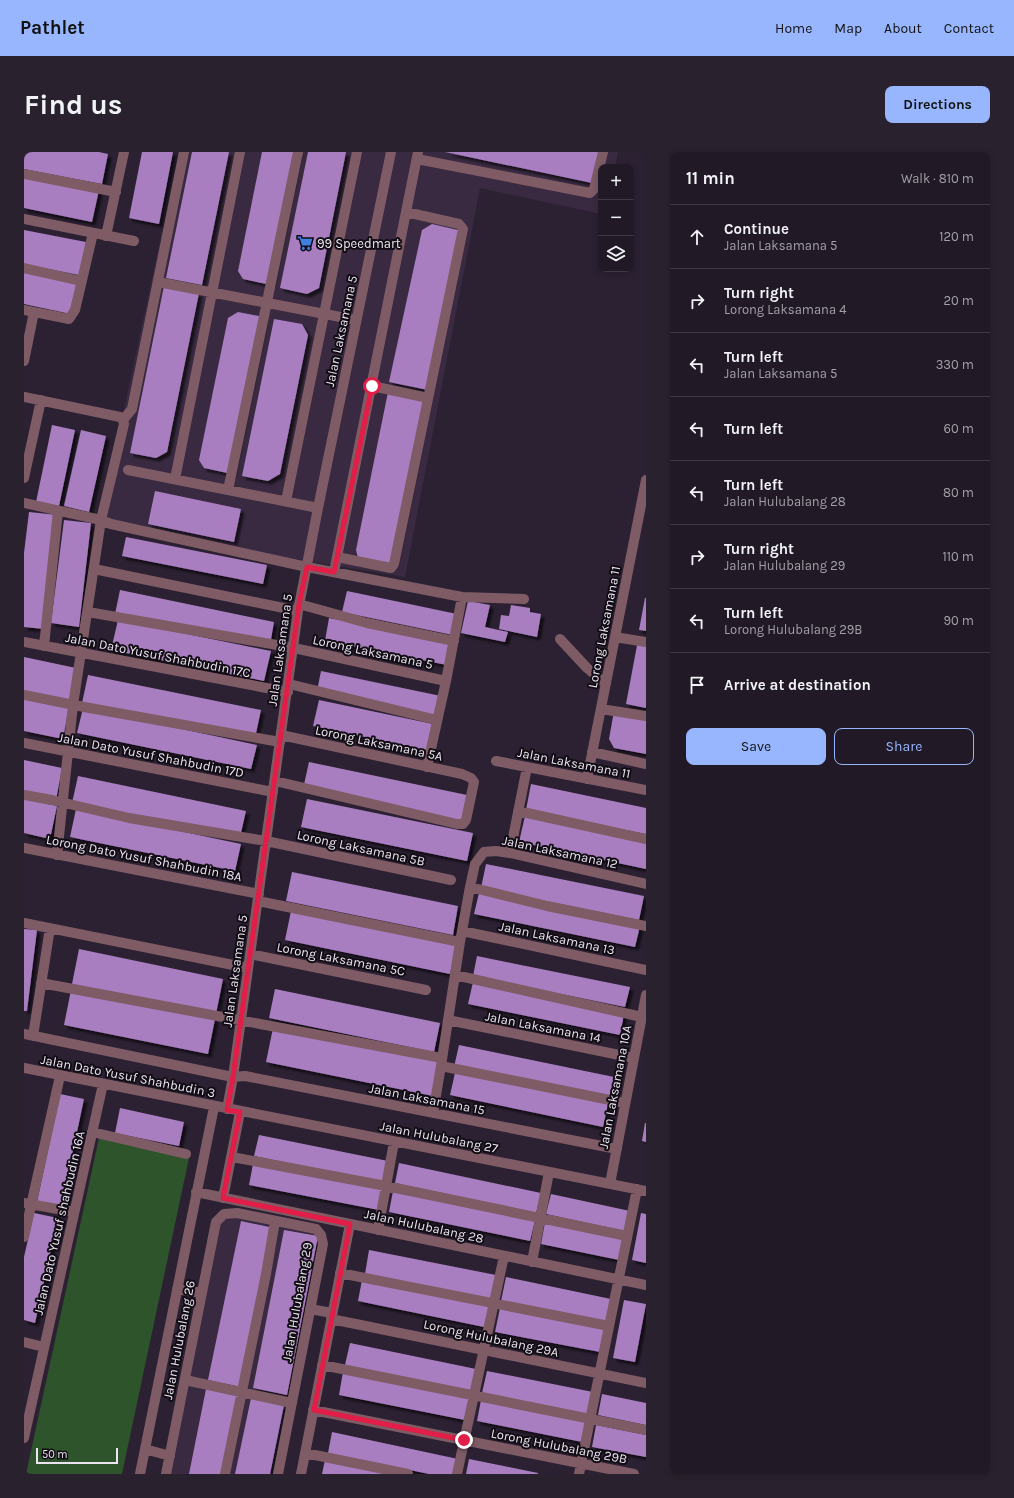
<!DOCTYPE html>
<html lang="en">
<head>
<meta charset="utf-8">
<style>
	:root { --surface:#211926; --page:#29222e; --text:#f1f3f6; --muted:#a2a0a7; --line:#3e3843; --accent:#97b6fd }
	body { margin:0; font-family:Karla,sans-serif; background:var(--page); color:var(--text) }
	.controls { position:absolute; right:12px; top:12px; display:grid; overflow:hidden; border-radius:8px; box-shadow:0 2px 6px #0003 }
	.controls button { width:36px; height:36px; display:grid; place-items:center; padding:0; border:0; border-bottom:1px solid var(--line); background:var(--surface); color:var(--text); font:20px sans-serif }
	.scale { position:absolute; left:12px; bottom:10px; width:82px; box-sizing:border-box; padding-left:4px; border:2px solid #ece5f1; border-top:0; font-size:11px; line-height:14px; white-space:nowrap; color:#ece5f1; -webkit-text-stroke:3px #120d15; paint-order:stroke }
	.stop { position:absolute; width:12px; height:12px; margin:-9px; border:3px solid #e11d48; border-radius:50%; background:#fff }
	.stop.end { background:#e11d48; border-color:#fff; box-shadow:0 1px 4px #0008 }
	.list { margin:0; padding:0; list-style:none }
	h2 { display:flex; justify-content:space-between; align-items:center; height:52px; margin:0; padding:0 16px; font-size:17px }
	h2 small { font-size:13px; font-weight:400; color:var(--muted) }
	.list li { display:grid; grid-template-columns:26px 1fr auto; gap:12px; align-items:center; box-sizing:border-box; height:64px; padding:0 16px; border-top:1px solid var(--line) }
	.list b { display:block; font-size:15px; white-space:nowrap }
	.list p { margin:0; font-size:13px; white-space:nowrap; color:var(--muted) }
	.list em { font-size:13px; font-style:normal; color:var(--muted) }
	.actions { display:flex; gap:8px; padding:12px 16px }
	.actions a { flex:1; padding:9px 0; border:1px solid var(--accent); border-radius:8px; text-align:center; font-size:14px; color:var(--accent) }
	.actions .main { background:var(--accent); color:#111 }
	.icon { flex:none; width:22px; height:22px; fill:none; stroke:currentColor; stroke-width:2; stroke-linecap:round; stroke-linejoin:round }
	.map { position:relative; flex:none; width:622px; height:1322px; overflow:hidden; border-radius:8px }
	header { display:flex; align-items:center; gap:24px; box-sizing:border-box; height:56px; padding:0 20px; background:var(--accent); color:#111 }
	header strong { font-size:19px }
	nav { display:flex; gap:22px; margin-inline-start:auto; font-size:14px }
	.intro { display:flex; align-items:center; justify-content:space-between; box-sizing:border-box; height:96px; padding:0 24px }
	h1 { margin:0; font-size:28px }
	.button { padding:10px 18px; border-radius:8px; background:var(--accent); color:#111; font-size:14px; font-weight:700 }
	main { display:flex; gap:24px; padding:0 24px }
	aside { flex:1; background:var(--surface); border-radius:8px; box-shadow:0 2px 6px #0003 }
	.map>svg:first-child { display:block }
	.built { fill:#392a41 }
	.green { fill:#2e542b }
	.building { fill:#a87ec0; filter:url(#shadow) }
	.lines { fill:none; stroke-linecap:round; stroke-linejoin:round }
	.minor { stroke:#7f5c65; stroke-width:10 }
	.route { stroke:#e11d48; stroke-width:5 }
	.labels { text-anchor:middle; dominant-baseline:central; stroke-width:4; stroke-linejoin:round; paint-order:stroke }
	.poi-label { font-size:13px; fill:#ece5f1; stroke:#120d15; text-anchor:start }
	.street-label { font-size:13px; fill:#ece5f1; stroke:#120d15 }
</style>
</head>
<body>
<header>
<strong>Pathlet</strong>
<nav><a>Home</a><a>Map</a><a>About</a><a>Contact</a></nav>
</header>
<div class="intro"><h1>Find us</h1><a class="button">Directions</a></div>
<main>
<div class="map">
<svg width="622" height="1322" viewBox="0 0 622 1322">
	<defs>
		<filter id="shadow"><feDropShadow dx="3.5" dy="3.5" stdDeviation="1" flood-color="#0009"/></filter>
	</defs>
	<rect width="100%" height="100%" fill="#2c2133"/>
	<path class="built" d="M155,0H594L591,15H577V62L456,36L381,425L75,375Z
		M212,1065L291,1081L295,1090L250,1322H146L195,1072L202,1066Z"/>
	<path class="green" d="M75,986L165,1006L98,1322H2Z"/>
	<path class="building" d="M0,0H75L84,2L78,32L0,17Z
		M118,0H149L135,72L105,66Z
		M168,0H205L178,133L142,126Z
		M238,0H274L247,133L219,127L214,119Z
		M284,0H322L295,136L283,142L256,136Z
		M421,0H575L568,31Z
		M0,23L75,38L68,70L0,56Z
		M408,72L438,79L404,238L365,230L398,78Z
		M0,78L62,90L55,123L0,112Z
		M0,118L54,130L47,162L0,152Z
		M140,134L175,141L143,300L132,306L106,301Z
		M214,160L240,165L208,322L180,316L175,308L204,166Z
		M250,167L278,172L284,183L256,322L244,329L218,324Z
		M364,240L403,248L370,413L334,406L332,398Z
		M28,273L51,278L35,354L12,350Z
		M57,278L82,284L65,360L40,354Z
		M131,339L217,357L210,390L124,372Z
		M5,360L34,363L21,477L0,475V401Z
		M40,368L67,371L55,475L27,471Z
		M102,385L243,413L239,432L98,404Z
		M96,438L250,470L246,493L91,462Z
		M323,439L433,462L429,483L318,460Z
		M621,446H622V479L615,478Z
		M444,449L466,453L461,475L484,480L481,490L437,481Z
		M487,453L506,456V460L517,462L513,485L475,477L477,463L485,464Z
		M305,466L427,490L423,513L301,489Z
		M94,468L247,499L240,529L87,498Z
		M614,488L622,489V556L602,552Z
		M0,505L52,516L45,549L0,540Z
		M297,519L417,544L412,565L293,539Z
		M64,523L237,558L231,586L58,551Z
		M0,545L45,554L39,587L0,579Z
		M295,548L409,572L403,598L289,574Z
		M59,556L233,593L227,617L53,581Z
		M590,559L622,565V602L590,596L585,587Z
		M0,608L38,616L32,648L0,642Z
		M285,610L443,643L437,670L279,637Z
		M54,624L222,659L216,685L48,651Z
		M507,632L622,656V682L502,658Z
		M0,647L33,654L26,687L0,681Z
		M283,647L449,681L443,709L277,675Z
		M52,657L217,692L211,719L46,685Z
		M501,664L622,689V717L495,690Z
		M462,712L620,744L615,768L457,736Z
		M268,720L434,754L429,783L262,749Z
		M455,741L616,774L611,795L450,762Z
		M267,759L432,792L426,822L261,788Z
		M0,777L13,778L3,859H0Z
		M55,797L199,827L192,862L48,832Z
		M453,804L606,835L601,855L449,824Z
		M449,830L600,862L596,883L444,852Z
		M251,837L416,871L410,900L245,866Z
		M47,838L191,867L184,902L40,873Z
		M249,876L416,910L409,944L242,910Z
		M435,893L590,925L585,946L430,915Z
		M431,921L584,952L579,975L426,943Z
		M36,942L60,947L37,1055L13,1050Z
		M96,956L160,970L155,994L91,981Z
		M621,971H622V990L618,989Z
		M235,983L364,1009L360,1030L230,1004Z
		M375,1011L517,1041L512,1061L371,1031Z
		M229,1012L359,1037L355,1058L225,1033Z
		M369,1039L511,1068L506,1089L365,1060Z
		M527,1042L606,1059L601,1079L522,1062Z
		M10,1061L34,1066L11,1171L0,1168V1105Z
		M617,1061L622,1062V1111L608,1108Z
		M217,1069L250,1076L217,1235L184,1228Z
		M521,1070L600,1085L595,1108L517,1092Z
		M260,1078L294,1084L263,1243L229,1236Z
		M345,1098L472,1123L467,1147L341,1122Z
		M482,1125L587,1147L582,1170L477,1149Z
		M338,1128L465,1153L460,1175L334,1149Z
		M600,1148L622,1152L611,1210L589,1206Z
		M476,1156L581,1176L576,1200L471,1180Z
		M326,1191L452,1217L447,1239L321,1213Z
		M463,1219L569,1240L564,1262L458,1241Z
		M319,1220L446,1245L441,1268L315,1243Z
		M182,1237L215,1244L199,1322H165Z
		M578,1242L622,1251V1273L574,1263Z
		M227,1246L260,1253L246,1322H211Z
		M457,1248L562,1269L558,1290L453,1269Z
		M572,1273L622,1283V1305L568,1295Z
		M308,1280L434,1307L431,1322H405L304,1301Z
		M445,1307L514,1321V1322H442Z
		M301,1308L364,1322H298Z"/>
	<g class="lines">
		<path class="minor" d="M393,7L566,41L570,37L579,0
			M0,22L92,40
			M0,67L110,89
			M82,84L100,0
			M0,116L57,129
			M134,130L332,168
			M0,158L45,167L51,158L69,81
			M0,209L10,160
			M348,234L404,246
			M0,245L96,265L99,268
			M99,268L108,257L160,0
			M104,318L294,356
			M0,326L17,248
			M151,327L216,0
			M204,338L274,0
			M262,349L333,0
			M0,351L77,368L87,372L283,415L438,445L500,447
			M313,405L367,416L370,412L439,77L435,72L382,60
			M70,417L274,459
			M310,420L394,0
			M275,452L343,471L430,489
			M64,460L270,496L422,529
			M591,485L622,490
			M536,487L563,516L582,532
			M0,490L264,540
			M20,494L34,359
			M265,532L413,568
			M0,543L60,555L256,590
			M577,557L622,564
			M0,591L249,640
			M568,600L622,612
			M472,609L622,638
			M403,615L422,529L438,445
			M563,627L622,328
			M251,629L433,672H439L442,668L450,630L447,626L438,622L257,583
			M0,643L28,648L105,666L242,689L427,728
			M494,659L622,687
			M0,696L235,742
			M486,701L503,615
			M33,703L49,553L77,368L100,272L99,268
			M446,735L523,754L622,774
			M234,749L436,790
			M0,771L224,816
			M438,779L622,818
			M226,802L402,838
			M431,823L618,865
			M17,831L418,906
			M424,868L610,906
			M0,882L209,925L221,924L593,997
			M9,884L26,776
			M417,914L601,951
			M0,916L622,1039
			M203,957L209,925L274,459L294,356L367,0
			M409,961L417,914L436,790L446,735L451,712L460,700L472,699L486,701L622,732
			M68,980L162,1002
			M208,1005L362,1034L603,1084
			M586,1032L622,843
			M172,1040L622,1133
			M199,1046L216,960
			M0,1051L50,1060
			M354,1078L370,990
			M0,1085L36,924
			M508,1110L525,1020
			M316,1121L585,1174
			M153,1137L178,1141
			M286,1157L308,1161
			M307,1167L622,1231
			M0,1190L20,1195
			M298,1213L622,1278
			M161,1228L268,1251
			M289,1258L610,1322
			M0,1286L79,932
			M121,1297L146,1304
			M281,1301L384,1322
			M116,1322L190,955
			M142,1322L192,1070L200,1062L213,1061L292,1077L297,1083L299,1092L254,1322
			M201,1322L242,1122L251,1069
			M277,1322L326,1072
			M433,1322L480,1104
			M555,1322L613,1037"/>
	</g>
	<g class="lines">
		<path class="route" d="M348,234L310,420L283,415L275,452L209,925L203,958L216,960L199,1046L326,1072L290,1258L440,1288"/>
	</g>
	<defs>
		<g id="supermarket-bare" transform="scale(1.2)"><path d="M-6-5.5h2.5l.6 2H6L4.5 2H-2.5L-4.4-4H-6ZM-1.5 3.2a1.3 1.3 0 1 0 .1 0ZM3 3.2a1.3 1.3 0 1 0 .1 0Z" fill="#3f7fe0" stroke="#120d15" stroke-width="2.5" paint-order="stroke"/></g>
	</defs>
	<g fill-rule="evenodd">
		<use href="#supermarket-bare" x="281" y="91"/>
	</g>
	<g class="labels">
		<g class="poi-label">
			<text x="293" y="91">99 Speedmart</text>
		</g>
		<g class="street-label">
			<text transform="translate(317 179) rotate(-78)">Jalan Laksamana 5</text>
			<text transform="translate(580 475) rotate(-79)">Lorong Laksamana 11</text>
			<text transform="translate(256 498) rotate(-82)">Jalan Laksamana 5</text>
			<text transform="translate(349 500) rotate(12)">Lorong Laksamana 5</text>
			<text transform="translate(134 503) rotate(11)">Jalan Dato Yusuf Shahbudin 17C</text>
			<text transform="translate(355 591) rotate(12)">Lorong Laksamana 5A</text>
			<text transform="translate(127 603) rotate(11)">Jalan Dato Yusuf Shahbudin 17D</text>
			<text transform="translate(550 611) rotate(11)">Jalan Laksamana 11</text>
			<text transform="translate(337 696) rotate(12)">Lorong Laksamana 5B</text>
			<text transform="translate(536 700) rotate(12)">Jalan Laksamana 12</text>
			<text transform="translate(120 706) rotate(11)">Lorong Dato Yusuf Shahbudin 18A</text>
			<text transform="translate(533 786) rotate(12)">Jalan Laksamana 13</text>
			<text transform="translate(317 807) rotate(11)">Lorong Laksamana 5C</text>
			<text transform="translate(211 819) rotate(-82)">Jalan Laksamana 5</text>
			<text transform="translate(519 875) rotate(11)">Jalan Laksamana 14</text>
			<text transform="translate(104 924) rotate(11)">Jalan Dato Yusuf Shahbudin 3</text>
			<text transform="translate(591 935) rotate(-79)">Jalan Laksamana 10A</text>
			<text transform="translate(403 947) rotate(11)">Jalan Laksamana 15</text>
			<text transform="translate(415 985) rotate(11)">Jalan Hulubalang 27</text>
			<text transform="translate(35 1071) rotate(-77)">Jalan Dato Yusuf shahbudin 16A</text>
			<text transform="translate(400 1074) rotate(12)">Jalan Hulubalang 28</text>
			<text transform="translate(273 1150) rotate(-80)">Jalan Hulubalang 29</text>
			<text transform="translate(467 1186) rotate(12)">Lorong Hulubalang 29A</text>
			<text transform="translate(155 1188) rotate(-79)">Jalan Hulubalang 26</text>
			<text transform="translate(535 1294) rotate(11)">Lorong Hulubalang 29B</text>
		</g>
	</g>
</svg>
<div class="controls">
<button>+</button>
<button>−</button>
<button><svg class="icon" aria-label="layers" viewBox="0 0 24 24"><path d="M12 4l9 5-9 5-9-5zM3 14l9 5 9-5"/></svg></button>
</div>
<div class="scale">50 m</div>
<div class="stop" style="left:348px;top:234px"></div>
<div class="stop end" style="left:440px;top:1288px"></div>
</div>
<aside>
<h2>11 min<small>Walk · 810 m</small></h2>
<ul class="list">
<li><svg class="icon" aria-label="ahead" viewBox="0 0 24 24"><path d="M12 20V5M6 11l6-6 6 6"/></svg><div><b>Continue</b><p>Jalan Laksamana 5</p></div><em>120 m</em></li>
<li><svg class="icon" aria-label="right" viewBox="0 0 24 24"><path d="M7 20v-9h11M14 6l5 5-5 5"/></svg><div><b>Turn right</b><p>Lorong Laksamana 4</p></div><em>20 m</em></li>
<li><svg class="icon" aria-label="left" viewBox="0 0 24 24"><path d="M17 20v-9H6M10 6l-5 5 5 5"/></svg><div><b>Turn left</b><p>Jalan Laksamana 5</p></div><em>330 m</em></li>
<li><svg class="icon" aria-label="left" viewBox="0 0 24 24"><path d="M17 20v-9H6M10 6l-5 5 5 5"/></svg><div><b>Turn left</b></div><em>60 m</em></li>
<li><svg class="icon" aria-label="left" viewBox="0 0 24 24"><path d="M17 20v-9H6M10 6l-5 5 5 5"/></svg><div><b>Turn left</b><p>Jalan Hulubalang 28</p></div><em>80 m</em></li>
<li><svg class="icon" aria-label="right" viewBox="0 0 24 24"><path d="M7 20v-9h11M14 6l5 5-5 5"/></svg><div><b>Turn right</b><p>Jalan Hulubalang 29</p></div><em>110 m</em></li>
<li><svg class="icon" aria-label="left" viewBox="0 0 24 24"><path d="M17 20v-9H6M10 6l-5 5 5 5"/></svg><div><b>Turn left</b><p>Lorong Hulubalang 29B</p></div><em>90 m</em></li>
<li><svg class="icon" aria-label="arrive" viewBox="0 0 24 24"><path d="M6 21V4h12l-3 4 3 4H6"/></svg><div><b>Arrive at destination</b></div></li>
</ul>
<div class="actions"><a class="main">Save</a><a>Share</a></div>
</aside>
</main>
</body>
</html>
